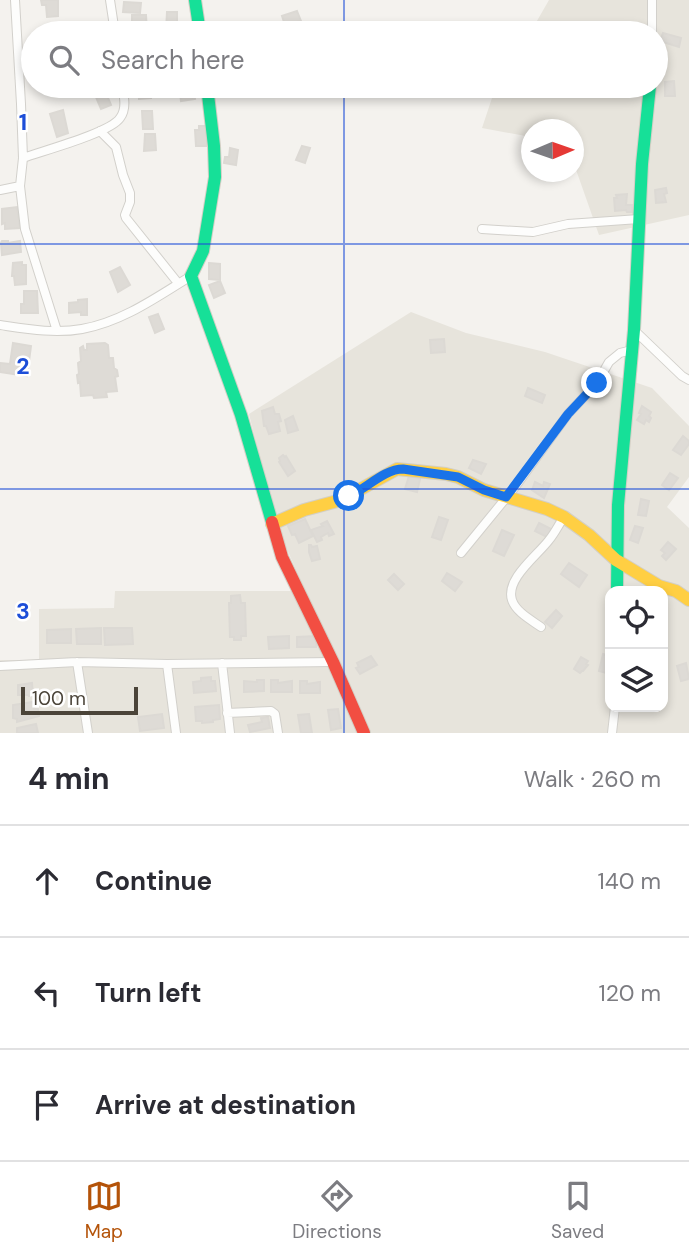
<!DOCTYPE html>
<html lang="en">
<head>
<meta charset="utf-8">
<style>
	:root { --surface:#fff; --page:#f7f7f7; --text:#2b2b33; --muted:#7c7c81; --line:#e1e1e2; --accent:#b45309 }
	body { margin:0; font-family:"DM Sans",sans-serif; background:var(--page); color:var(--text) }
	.controls { position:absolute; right:21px; bottom:21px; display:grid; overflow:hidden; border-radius:14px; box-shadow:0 4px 10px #0003 }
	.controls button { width:63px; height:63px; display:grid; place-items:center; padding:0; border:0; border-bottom:2px solid var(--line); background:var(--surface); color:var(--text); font:35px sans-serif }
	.compass { position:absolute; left:521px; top:119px; width:63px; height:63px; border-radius:50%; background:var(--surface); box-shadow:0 4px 10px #0003; rotate:88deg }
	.scale { position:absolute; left:21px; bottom:18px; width:117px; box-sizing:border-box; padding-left:7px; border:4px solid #4b4439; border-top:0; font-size:19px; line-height:24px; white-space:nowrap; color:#4b4439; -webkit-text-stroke:5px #fff; paint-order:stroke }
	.stop { position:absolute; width:21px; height:21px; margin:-16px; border:5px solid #1a73e8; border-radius:50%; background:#fff }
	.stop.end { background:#1a73e8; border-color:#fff; box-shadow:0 2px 7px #0008 }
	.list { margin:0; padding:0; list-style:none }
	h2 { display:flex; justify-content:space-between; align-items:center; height:91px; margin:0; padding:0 28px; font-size:30px }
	h2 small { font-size:23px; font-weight:400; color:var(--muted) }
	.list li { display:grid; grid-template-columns:46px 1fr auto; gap:21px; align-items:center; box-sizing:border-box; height:112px; padding:0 28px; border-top:2px solid var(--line) }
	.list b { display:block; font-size:26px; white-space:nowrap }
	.list em { font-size:23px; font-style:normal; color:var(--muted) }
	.icon { flex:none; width:38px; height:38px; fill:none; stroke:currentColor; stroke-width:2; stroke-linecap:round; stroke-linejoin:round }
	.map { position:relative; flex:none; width:689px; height:733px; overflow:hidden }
	.search { position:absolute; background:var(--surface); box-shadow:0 4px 10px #0003; left:21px; right:21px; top:21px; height:77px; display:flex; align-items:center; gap:18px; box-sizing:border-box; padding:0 24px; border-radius:38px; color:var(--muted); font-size:26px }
	.sheet { height:427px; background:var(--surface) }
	nav { display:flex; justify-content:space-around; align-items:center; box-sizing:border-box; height:98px; border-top:2px solid var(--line); background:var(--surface); font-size:19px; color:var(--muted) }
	nav a { display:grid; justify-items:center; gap:4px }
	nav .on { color:var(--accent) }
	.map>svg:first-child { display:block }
	.residential { fill:#e7e4dc; fill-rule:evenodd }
	.building { fill:#dedbd6; stroke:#dcd9d4; stroke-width:2 }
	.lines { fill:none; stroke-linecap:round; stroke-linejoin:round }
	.street-casing { stroke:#d2d0cb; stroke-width:10 }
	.fast-casing { stroke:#d3cfc5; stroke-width:14 }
	.slow-casing { stroke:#d3cfc5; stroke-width:14 }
	.jam-casing { stroke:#d3cfc5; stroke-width:14 }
	.street { stroke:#fdfdfc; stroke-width:8 }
	.fast { stroke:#16e098; stroke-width:12 }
	.slow { stroke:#ffcf43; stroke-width:12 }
	.jam { stroke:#f24e42; stroke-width:12 }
	.route { stroke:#1a73e8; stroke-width:9 }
	.grid { fill:none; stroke:#1d4ed8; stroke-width:2; stroke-opacity:0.55 }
	.grid-label { font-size:23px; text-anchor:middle; font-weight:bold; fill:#1d4ed8; stroke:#fff; stroke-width:5; stroke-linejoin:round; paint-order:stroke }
</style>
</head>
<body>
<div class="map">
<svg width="689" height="733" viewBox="0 0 689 733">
	<rect width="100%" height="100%" fill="#f4f2ee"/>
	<path class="residential" d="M549,0H689V215L599,235L574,164V130H532L531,137L482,128L493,95L498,86H656V33H530Z
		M411,312L466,333L545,352L652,388L689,426V477L667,507L689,528V733H369L277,527L249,414ZM610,591H663V707H610Z
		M115,591H296L361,733H0V660H39V609L114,608Z"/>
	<path class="building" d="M41,0H58V16L47,17L46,5H42Z
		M124,2L141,3L140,13L123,12Z
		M297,11L301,21L285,25L282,16Z
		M167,12H177V31H166Z
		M132,15H146L147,33H129V24H132Z
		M663,33L681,38L679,47L660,41Z
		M674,81L675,96H665V82Z
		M103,86L111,105L101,109L93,90Z
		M139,86H150L151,98L139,99Z
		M177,86H193L195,99L181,101L180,93L176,94Z
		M63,110L68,133L57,137L50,114Z
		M142,111H152L153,129H143Z
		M199,126H207V146H196L195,130H199Z
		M145,134H155L156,150L144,151Z
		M302,146L310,148L305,163L296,160Z
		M230,148L238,150L236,165L224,163L225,157H229Z
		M666,188L667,193L664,194L666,202L656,203L655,190Z
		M627,194L626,205H632V212H627L626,210L615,211L614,198H617L616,195Z
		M17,207L20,228L5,229V223L2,224V209Z
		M2,241H8V243L20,241L21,252L2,255L1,243Z
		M22,262V265H26V284L15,285L14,276H12L13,263Z
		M209,263L220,264V280L209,279Z
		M120,267L130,285L118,292L110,272Z
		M220,281L225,293L214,298L209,285Z
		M24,291H37L38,313H21V304H24Z
		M87,299V315H81V312L69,313V303L78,302V300Z
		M158,314L164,329L155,333L149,317Z
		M444,339L445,352L431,353L430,340Z
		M13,343L31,346L27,376L0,372V363L10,364Z
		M105,343L108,345L109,358H113L114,368L117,370L118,376L115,377L117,391L106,392L107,397L94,398L93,395L81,396L80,382L78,383L77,375L79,374L78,363L81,361L80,348L83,346L84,350H87V344Z
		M528,388L545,395L542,403L525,396Z
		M642,406L651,412L649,416L651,418L649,422L646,420L644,424L637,420L641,414L639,413Z
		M273,407L275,414H279L281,421L278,422L280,431L269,434L266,426H264L262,411Z
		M293,416L298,430L288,433L285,420Z
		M683,436L689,441V444L681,455L673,450Z
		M283,455L285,457L286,456L295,471L288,476L279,462L280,461L279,458Z
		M473,460L486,464L481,474L469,468Z
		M670,473L678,478L669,490L662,485Z
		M409,476L420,479L417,492L405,489Z
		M535,482L543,486L544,482L550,484L544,498L532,490Z
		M641,499L649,501L646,516L638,515Z
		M439,517L448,520L441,540L432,537Z
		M305,519L313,536L299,543L295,534L292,535L288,526Z
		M327,521L334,534L329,536L328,533L321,537L322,540L317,542L311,530L323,526L321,524Z
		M539,523L553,530L549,538L535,531Z
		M635,526L643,528L638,543L630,540Z
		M502,530L514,535L504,556L493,551Z
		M668,542L676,549L666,560L662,556L665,553L661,550Z
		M309,545H311L312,547L317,546L320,559L312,561L309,552Z
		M569,563L587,575L579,587L561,574Z
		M447,573L462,582L455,591L442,581Z
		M394,574L404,584L398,590L388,580Z
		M240,595L241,603H245L246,636H241V640H234V637H230L229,603H231V596Z
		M556,610L562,616L552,628L545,622Z
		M101,628V644H77L76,629Z
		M104,628H132L133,644L105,645Z
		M71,629V643H47V630Z
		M289,636V648L269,649L268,637Z
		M316,636V647H297V637Z
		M603,654L610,656V667L607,673L599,671Z
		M371,656L377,665L360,674L356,668L359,667L357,663Z
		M581,657L588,661L586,664L588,665L583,671H582L580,673L574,669Z
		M686,663L689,679L681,681L677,666Z
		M211,677V681H215L216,691L194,693L193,682L201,681V678Z
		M257,680H264V691L244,692V681L257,682Z
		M271,680H278V683L292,681V692H271Z
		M300,681H307V684L320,682V693H300Z
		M32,683L33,696H29L28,695H18V685Z
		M33,702L34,709H38L39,716L17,722V719L13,718V705Z
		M219,705L220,719L213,720V722L202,723V721H196L195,707Z
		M338,709L341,728L331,730L328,710Z
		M162,714L164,728L140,731L138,717Z
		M309,714L312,733H301L298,715Z
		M268,717L270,728L250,732L248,725L262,722L261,718Z
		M36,724L38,733H17V728Z"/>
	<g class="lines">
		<g class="street-casing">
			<path id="street" d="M15,0L21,104L23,158L20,186L25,229L57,331
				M110,0L115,33
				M652,0V33
				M100,131L116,147L123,175L130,193V202L125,215L126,218L178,283
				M23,158C42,151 110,133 120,118C127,109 124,96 122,86
				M0,190L20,186
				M482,229L533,232L568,224L639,219
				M0,325C27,329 55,334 82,329C122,322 157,297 191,276
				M634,330L682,376L689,380
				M461,553L515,487L568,414L597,383L609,362L620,353L632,350
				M541,627C531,620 516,612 512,600C505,579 538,555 549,540C555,533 559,524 564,517
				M77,662L88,733
				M222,663L230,733
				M167,664L333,662
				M0,666L77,662L167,664L176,733
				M227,713L271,711L275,714L278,733
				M612,733L615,707"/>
		</g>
		<g class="fast-casing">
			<path id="fast" d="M195,0L200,33
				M207,86L214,146L215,177L203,251L191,276L241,415L272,522
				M617,591L618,505L634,330L642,164L650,86"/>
		</g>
		<g class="slow-casing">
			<path id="slow" d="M272,524L304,510L341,500L397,469L446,474L458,477L484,490L547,509L564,517L589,535L616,560L659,586L676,591L689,600"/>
		</g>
		<g class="jam-casing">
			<path id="jam" d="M272,522L282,557L333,662L364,733"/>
		</g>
		<use href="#street" class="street"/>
		<use href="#fast" class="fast"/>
		<use href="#slow" class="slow"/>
		<use href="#jam" class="jam"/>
	</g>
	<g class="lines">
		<path class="route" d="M349,496C366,489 384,469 403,469L458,477L484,490L506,497L568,414L597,383"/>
	</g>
	<path class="grid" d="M344,0V33M344,86V733M0,244H689M0,489H689"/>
	<g class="grid-label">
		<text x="23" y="130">1</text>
		<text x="23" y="374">2</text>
		<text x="23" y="619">3</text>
	</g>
</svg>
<div class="controls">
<button><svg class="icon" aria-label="locate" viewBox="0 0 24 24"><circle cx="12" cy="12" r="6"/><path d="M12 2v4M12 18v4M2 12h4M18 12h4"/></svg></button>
<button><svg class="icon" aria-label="layers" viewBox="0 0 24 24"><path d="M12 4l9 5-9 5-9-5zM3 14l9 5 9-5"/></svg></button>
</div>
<svg class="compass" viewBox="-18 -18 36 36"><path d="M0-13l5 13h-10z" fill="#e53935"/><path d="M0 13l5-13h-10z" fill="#7c7c81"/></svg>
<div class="scale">100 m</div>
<div class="stop" style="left:349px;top:496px"></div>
<div class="stop end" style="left:597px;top:383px"></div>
<div class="search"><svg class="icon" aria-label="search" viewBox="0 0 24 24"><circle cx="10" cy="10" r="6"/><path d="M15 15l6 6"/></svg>Search here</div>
</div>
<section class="sheet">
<h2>4 min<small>Walk · 260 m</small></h2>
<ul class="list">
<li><svg class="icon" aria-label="ahead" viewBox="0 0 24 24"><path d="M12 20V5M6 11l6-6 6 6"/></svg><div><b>Continue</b></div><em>140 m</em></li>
<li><svg class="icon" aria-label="left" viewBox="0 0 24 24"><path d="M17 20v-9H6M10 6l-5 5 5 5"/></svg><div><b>Turn left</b></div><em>120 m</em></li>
<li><svg class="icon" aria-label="arrive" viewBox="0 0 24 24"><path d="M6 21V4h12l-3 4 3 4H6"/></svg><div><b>Arrive at destination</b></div></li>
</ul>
</section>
<nav>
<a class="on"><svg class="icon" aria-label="map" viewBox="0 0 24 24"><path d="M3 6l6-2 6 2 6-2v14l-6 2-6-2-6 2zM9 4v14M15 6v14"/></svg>Map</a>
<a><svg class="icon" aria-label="directions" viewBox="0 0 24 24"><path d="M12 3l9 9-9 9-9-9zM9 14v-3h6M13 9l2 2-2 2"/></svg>Directions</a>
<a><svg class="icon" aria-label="saved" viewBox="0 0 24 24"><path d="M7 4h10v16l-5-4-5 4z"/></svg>Saved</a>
</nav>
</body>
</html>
